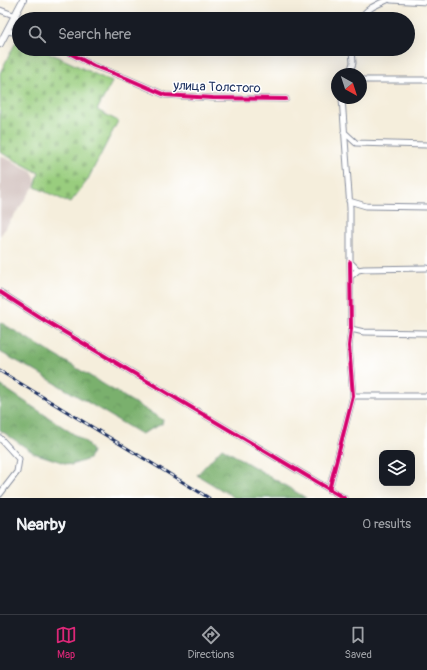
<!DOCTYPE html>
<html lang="en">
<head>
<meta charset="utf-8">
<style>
	:root { --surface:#171b24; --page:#20242c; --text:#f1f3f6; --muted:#9ea1a6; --line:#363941; --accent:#db2777 }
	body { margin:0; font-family:Pangolin,sans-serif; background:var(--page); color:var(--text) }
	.controls { position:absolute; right:12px; bottom:12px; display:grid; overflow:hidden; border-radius:8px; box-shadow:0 4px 16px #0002 }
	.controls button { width:36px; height:36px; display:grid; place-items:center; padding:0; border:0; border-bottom:1px solid var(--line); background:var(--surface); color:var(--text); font:20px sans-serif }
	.compass { position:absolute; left:331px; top:68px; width:36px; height:36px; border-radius:50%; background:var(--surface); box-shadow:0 4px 16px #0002; rotate:141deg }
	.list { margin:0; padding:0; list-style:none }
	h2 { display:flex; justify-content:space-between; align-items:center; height:52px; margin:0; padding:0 16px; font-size:17px }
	h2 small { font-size:13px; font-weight:400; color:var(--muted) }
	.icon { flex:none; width:22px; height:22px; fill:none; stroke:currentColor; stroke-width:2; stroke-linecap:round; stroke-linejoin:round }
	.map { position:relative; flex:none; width:427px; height:498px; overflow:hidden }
	.search { position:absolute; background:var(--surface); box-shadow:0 4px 16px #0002; left:12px; right:12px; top:12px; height:44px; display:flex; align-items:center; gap:10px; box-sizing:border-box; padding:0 14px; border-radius:22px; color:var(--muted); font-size:15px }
	.sheet { height:116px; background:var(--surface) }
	nav { display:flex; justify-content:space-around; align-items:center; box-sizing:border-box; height:56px; border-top:1px solid var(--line); background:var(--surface); font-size:11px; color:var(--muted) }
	nav a { display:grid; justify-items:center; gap:2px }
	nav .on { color:var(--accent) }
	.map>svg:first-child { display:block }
	.industrial { fill:#d0c0bc }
	.forest { fill:url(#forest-crowns); stroke:#4a7066 }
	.cemetery { fill:url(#cemetery-stones); stroke:#5a7e6e }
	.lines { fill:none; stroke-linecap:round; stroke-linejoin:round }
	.minor-casing { stroke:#888e9d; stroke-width:7 }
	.tertiary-casing { stroke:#888e9d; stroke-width:8 }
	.minor { stroke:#fff; stroke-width:5 }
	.tertiary { stroke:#fff; stroke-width:6 }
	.rail-casing { stroke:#1b2f5e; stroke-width:3 }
	.rail { stroke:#fff; stroke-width:1.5; stroke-dasharray:4.5; stroke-linecap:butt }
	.cycleway-casing { stroke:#fff; stroke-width:6 }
	.cycleway { stroke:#d6006c; stroke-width:4 }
	.labels { text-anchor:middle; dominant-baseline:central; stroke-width:3; stroke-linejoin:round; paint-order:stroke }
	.street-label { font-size:13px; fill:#1b2f5e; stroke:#fff }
</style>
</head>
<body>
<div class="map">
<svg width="427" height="498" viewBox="0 0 427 498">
	<defs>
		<pattern id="forest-crowns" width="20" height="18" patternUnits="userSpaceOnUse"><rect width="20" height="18" fill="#7ab06d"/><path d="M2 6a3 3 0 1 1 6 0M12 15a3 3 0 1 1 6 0" fill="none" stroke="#63905d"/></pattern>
		<pattern id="cemetery-stones" width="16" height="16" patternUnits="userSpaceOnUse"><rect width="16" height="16" fill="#99cd7e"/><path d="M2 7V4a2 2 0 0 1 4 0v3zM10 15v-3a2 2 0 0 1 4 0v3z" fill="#83b06f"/></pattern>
	</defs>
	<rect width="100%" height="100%" fill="#fff"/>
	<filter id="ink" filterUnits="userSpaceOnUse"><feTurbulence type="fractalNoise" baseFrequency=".025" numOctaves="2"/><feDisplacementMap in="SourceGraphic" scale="8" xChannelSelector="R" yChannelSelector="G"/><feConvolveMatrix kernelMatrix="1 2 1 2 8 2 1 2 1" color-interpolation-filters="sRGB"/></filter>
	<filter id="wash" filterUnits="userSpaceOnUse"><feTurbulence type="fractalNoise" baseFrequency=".012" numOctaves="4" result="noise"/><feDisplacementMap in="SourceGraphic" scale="16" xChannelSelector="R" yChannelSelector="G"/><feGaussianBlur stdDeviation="0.9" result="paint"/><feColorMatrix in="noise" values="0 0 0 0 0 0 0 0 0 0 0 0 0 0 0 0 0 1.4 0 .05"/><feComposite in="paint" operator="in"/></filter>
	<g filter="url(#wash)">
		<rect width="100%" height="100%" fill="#f5eedc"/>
		<path class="industrial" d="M0,155L31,171L35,178V185L0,236Z"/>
		<path class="forest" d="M0,322L163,420L162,424L141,434L35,371L0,352Z
			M0,385L87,443L92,451L89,459L71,465L34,453L0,430Z
			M222,448L306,498H235L197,475Z"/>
		<path class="cemetery" d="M18,38L19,49H41L112,82L97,110L118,121L87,181L70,203L35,187L39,173L0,152V73Z"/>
	</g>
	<g filter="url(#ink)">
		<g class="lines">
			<g class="minor-casing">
				<path id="minor" d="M391,0L427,2
					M0,10L16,16
					M361,19C365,9 378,4 387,0
					M7,31L19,33
					M62,49L94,66L126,78L165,95L213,98L286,99
					M349,74L353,63L352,49
					M361,80H427
					M342,98L350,208V262L358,270L351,276
					M344,132L356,143L427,145
					M349,201L366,206L427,207
					M358,270L364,269L427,268
					M0,292L39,317L344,498
					M351,329L364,332L427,333
					M353,396H427
					M0,438L19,459L17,472L0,494
					M329,490L353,396L349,346L351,329L350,262"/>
			</g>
			<g class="tertiary-casing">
				<path id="tertiary" d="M0,44L23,0"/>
			</g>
			<use href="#minor" class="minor"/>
			<use href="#tertiary" class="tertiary"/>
			<g class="rail-casing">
				<path id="rail" d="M0,371L209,498"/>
			</g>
			<use href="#rail" class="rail"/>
			<g class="cycleway-casing">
				<path id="cycleway" d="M62,49L94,66L126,78L165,95L213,98L286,99
					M0,292L39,317L344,498
					M329,490L353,396L349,346L351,329L350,262"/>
			</g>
			<use href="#cycleway" class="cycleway"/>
		</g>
	</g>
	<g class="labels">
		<g class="street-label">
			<text transform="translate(217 87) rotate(2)">улица Толстого</text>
		</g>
	</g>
</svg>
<div class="controls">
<button><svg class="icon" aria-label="layers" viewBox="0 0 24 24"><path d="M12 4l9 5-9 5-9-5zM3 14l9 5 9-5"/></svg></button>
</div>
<svg class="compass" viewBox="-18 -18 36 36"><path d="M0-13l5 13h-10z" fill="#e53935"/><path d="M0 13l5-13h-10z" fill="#9ea1a6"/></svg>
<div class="search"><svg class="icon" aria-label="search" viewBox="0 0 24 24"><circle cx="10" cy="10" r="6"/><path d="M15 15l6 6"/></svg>Search here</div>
</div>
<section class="sheet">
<h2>Nearby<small>0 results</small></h2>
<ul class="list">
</ul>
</section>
<nav>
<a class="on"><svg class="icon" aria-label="map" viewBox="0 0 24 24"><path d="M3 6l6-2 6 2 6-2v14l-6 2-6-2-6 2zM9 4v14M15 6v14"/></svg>Map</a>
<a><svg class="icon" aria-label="directions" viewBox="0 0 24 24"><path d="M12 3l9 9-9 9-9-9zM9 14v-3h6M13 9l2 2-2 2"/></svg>Directions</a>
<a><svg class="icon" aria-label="saved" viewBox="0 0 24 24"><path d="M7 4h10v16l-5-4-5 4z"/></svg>Saved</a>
</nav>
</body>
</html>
